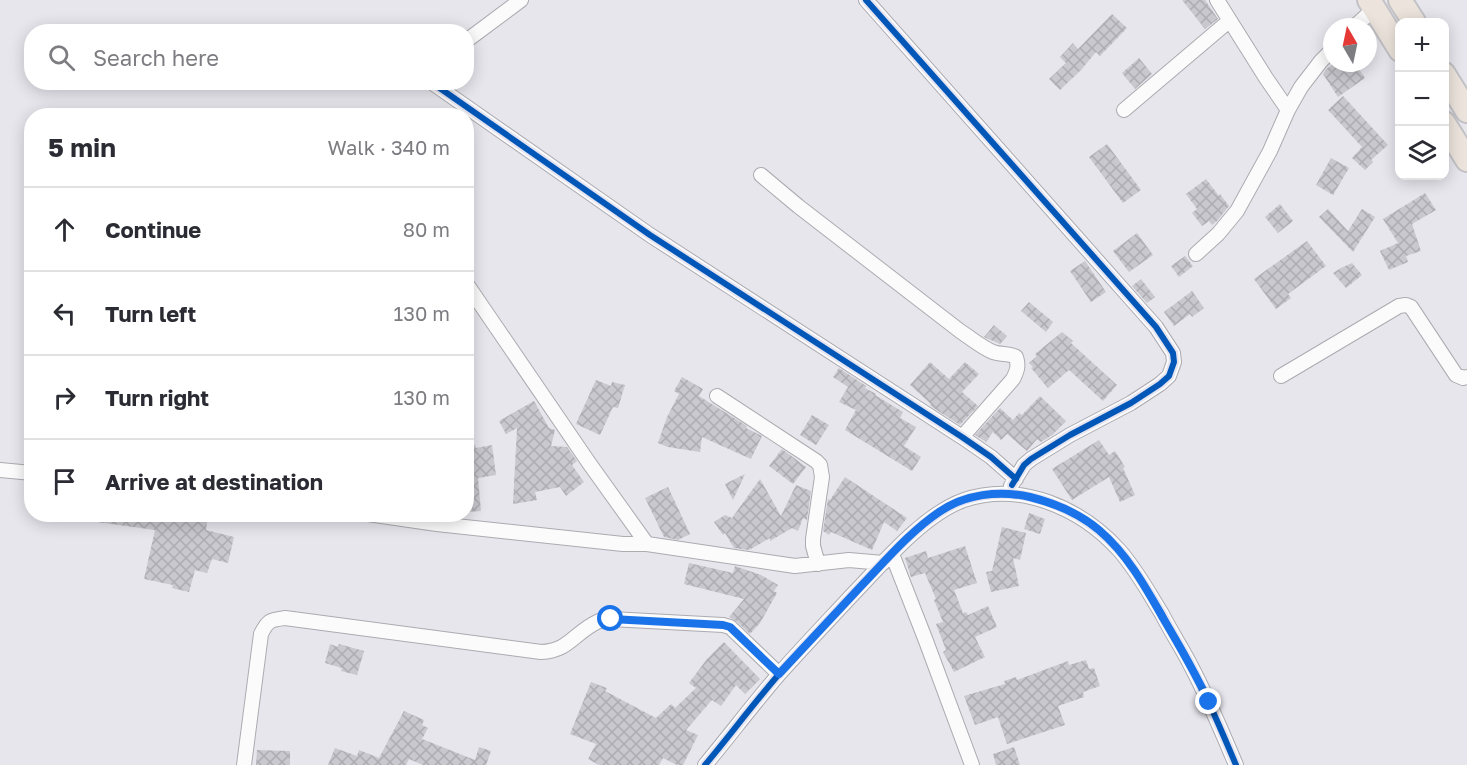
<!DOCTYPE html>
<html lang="en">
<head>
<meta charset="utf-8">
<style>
	:root { --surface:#fff; --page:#f2f2f3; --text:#2b2b33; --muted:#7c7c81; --line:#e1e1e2 }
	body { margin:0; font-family:"Golos Text",sans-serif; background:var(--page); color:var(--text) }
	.controls { position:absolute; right:18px; top:18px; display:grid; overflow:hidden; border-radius:12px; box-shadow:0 3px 15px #0003 }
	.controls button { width:54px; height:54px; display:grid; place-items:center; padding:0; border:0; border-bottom:2px solid var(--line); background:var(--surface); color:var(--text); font:30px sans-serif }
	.compass { position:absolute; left:1323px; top:18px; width:54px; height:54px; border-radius:50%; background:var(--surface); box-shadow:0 3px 15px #0003; rotate:351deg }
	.stop { position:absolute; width:18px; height:18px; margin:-14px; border:4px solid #1a73e8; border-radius:50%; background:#fff }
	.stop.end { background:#1a73e8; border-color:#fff; box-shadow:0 2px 6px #0008 }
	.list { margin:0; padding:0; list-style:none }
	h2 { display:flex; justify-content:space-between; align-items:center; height:78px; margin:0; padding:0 24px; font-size:26px }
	h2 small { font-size:20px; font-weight:400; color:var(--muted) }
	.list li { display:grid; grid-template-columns:39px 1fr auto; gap:18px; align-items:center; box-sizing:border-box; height:84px; padding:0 24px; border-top:2px solid var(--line) }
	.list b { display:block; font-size:22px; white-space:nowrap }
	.list em { font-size:20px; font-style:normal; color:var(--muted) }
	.icon { flex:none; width:33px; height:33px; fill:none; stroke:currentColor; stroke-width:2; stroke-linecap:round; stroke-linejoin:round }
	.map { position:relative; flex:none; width:1467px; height:765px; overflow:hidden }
	.search { position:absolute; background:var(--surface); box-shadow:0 3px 15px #0003; left:24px; top:24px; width:450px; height:66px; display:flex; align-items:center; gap:15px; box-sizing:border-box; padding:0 21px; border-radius:24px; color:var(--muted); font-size:22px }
	.panel { position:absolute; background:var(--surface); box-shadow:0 3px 15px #0003; left:24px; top:108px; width:450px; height:414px; border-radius:24px }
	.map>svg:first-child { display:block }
	.building { fill:url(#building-cross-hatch) }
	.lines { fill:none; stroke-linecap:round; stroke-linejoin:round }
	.minor-casing { stroke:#ababb0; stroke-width:16 }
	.trunk-casing { stroke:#c3c3c7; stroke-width:26 }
	.minor { stroke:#fbfbfc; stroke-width:14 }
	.trunk { stroke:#ece4dc; stroke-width:22 }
	.cycleway-casing { stroke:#e4e3f0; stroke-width:10 }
	.cycleway { stroke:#0057b8; stroke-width:6 }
	.route { stroke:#1a73e8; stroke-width:8 }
</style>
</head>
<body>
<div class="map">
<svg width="1467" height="765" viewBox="0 0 1467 765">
	<defs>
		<pattern id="building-cross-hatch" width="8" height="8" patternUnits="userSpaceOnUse" patternTransform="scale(1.5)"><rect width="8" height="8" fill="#c9c8ce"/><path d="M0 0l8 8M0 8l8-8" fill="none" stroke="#adacb1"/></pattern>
	</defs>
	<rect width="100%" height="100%" fill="#e7e6ed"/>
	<path class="building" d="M1182,0H1205L1218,19L1205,29Z
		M1112,14L1127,28L1100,56L1096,52L1081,70L1060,90L1049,79L1066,63L1060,57L1073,43L1078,49Z
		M1139,58L1152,74L1135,89L1122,73Z
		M1335,63H1355L1365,78L1338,97L1323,74L1326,69Z
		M1343,96L1388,145L1371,160L1373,162L1365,170L1352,158L1362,147L1328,110Z
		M1107,144L1141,190L1123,203L1089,157Z
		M1331,158L1349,168L1333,195L1316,185Z
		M1206,179L1219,196L1220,194L1229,206L1217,221L1212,225L1209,221L1202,226L1192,213L1197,209L1186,194Z
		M1425,193L1436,210L1412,224L1421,251L1406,256L1408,262L1389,270L1380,251L1398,243L1383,219Z
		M1280,204L1293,221L1278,233L1265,217Z
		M1328,209L1348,231L1362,209L1375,217L1353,252L1319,217Z
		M1137,233L1153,255L1129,272L1113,251Z
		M1307,241L1326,266L1288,294L1291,298L1276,309L1254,279Z
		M1185,256L1193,266L1179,277L1171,266Z
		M1085,261L1106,292L1091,302L1070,271Z
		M1352,263L1362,275L1346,288L1333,273L1341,268Z
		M1141,279L1155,297L1147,303L1132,286Z
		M1192,291L1204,308L1192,317L1190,314L1174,326L1164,312Z
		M1029,302L1053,322L1046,332L1021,311Z
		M994,325L1007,336L1000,344L984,337Z
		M1062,332L1073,341L1071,343L1117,385L1103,401L1069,370L1048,388L1031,368L1033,367L1029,363L1037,356L1035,354Z
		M930,362L949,379L965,362L979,374L962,392L978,406L960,425L932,407L930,405L931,404L910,385Z
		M839,368L866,386L865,388L876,394L875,395L903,412L900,418L916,427L904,446L921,457L912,471L845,430L856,410L839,402L848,387L833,377Z
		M682,377L703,389L699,396L747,426L746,428L762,436L751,459L702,437L700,452L668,447L658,443L667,417L679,394L674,391Z
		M596,380L611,386L612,382L625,385L618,408L613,407L600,435L576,424Z
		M1040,396L1066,421L1052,435L1041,442L1037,439L1027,451L1007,434L1001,440L993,432L986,442L975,435L1000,408L1013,420L1019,413L1022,415Z
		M534,401L549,428L555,430L551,446L567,447L577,461L572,465L584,482L566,496L560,487L535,492L537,500L513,504L517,428L506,434L499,421Z
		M812,415L829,425L816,445L800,435Z
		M1099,440L1109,455L1115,451L1125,467L1123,468L1135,495L1120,502L1109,477L1072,500L1052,469Z
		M466,445H475L476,448L492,445L496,475L478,478L481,511L466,512Z
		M782,449L806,467L793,484L769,466Z
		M745,474L733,500L725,484Z
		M845,477L907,518L897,531L884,522L872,550L831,532L829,535L823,531L828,499L830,500Z
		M760,479L781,516L796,485L811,491L807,520L803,518L798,531L792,528L770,541V538L749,550L734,548L725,533L723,535L714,522L725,515L732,518Z
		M668,487L690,534L678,540L664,537L645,498Z
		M1029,513L1045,519L1040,534L1024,529Z
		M98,514H208L206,530L234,537L228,563L212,559L207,573L195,570L189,592L172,588L173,585L144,579L155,530L97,522Z
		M1002,527L1026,533L1020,560L1013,558L1019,586L991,592L986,572L992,571Z
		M965,546L977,583L954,590L963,613L966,612L968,615L988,606L997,627L975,637L985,657L954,672L943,652L946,650L936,624L943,622L934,600L936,599L925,573L911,577L905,558L926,551L928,558Z
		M689,563L733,573L735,566L761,575L778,585L774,591L777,593L760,623L750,634L736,621L729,617L744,599L684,584Z
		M724,642L760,679L745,694L736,685L721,706L712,700L686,730L698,735L683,765H677L663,758L659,765H599L588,759L596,744L570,734L591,682L607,688L605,691L656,718L671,704L675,708L696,688L689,683L707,659Z
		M330,644L338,647L339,644L364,651L357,675L341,671L342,668L325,663Z
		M1086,660L1089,669L1094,668L1100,686L1083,692L1084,697L1058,706L1065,725L1007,744L998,717L975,725L964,696L1005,684L1004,681L1016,677L1017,680L1068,661L1069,665Z
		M404,711L424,720L422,725L428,728L422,739L475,760L479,747L491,751L486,765H423L409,759L406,765H328L335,748L357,756L359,750L379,758Z
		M1014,747L1020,765H996L993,754Z
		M257,750L290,751V765H256Z"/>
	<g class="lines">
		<g class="minor-casing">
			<path id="minor" d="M866,0L1156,327L1173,353L1174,362L1169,376L1160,384L1131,403L1070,435L1031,459L1024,465L1011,486
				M1217,0L1266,78L1288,110
				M1354,27L1374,9
				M466,41L521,0
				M431,82L650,235L962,437L991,457L1016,479
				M1124,110L1229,21
				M761,175L798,206L960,331C971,338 981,347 993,352C1001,355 1009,353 1016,357C1019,366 1017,371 1013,379L962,437
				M1196,254L1218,234L1237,211L1270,151L1288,110L1301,87L1321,61L1332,50
				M466,283L589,463L647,544
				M1281,376L1399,306L1406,305L1411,307L1456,375L1463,378L1467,377
				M717,396L816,461L820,465L822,477L813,539V546L818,564
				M0,470L32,473
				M368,514L437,524L623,544H647L795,566L849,560L883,563
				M892,554L926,641L972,765
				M244,765L261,634C268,620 270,620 285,618L541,652C569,651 574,633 597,622C601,620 606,620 611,619L723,625L730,627L779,674
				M705,765C730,735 754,703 780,673C804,646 829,620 854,593C883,563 924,514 964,500C1020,481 1081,508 1119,550C1136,569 1149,593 1162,614C1171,632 1182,648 1191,666C1208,698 1222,732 1236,765"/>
		</g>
		<g class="trunk-casing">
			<path id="trunk" d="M1369,0L1400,50
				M1400,0L1414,22
				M1444,74L1467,111
				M1444,123L1467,160"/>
		</g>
		<use href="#minor" class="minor"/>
		<use href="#trunk" class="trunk"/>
		<g class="cycleway-casing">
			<path id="cycleway" d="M866,0L1156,327L1173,353L1174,362L1169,376L1160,384L1131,403L1070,435L1031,459L1024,465L1012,485
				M431,82L650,235L962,437L991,457L1016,479
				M705,765C730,735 754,703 780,673C804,646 829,620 854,593C883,563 924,514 964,500C1020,481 1081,508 1119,550C1136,569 1149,593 1162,614C1171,632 1182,648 1191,666C1208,698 1222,732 1236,765"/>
		</g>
		<use href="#cycleway" class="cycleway"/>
	</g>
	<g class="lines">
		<path class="route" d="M611,619L723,625L730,627L779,674C807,644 835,614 863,584C886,560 911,531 939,512C965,494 999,490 1030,497C1054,503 1080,514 1099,530C1127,554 1145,586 1163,618C1179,645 1195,673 1209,702"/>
	</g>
</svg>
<div class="controls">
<button>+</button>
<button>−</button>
<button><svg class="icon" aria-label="layers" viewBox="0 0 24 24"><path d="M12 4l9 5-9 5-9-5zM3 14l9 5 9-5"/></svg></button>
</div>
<svg class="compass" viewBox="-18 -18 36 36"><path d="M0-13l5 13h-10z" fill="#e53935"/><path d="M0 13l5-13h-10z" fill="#7c7c81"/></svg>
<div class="stop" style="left:611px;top:619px"></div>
<div class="stop end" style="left:1209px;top:702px"></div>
<div class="search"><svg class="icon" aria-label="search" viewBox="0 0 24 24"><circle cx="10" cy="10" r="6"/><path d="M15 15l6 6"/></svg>Search here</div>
<section class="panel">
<h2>5 min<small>Walk · 340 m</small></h2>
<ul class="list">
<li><svg class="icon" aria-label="ahead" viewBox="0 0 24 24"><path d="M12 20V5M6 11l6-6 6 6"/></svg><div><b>Continue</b></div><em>80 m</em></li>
<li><svg class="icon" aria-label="left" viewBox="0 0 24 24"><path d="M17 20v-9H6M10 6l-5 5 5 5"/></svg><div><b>Turn left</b></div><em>130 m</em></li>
<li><svg class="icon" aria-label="right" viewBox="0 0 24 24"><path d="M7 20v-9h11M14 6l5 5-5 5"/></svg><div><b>Turn right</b></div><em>130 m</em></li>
<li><svg class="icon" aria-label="arrive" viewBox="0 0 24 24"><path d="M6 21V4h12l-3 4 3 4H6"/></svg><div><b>Arrive at destination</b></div></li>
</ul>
</section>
</div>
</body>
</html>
